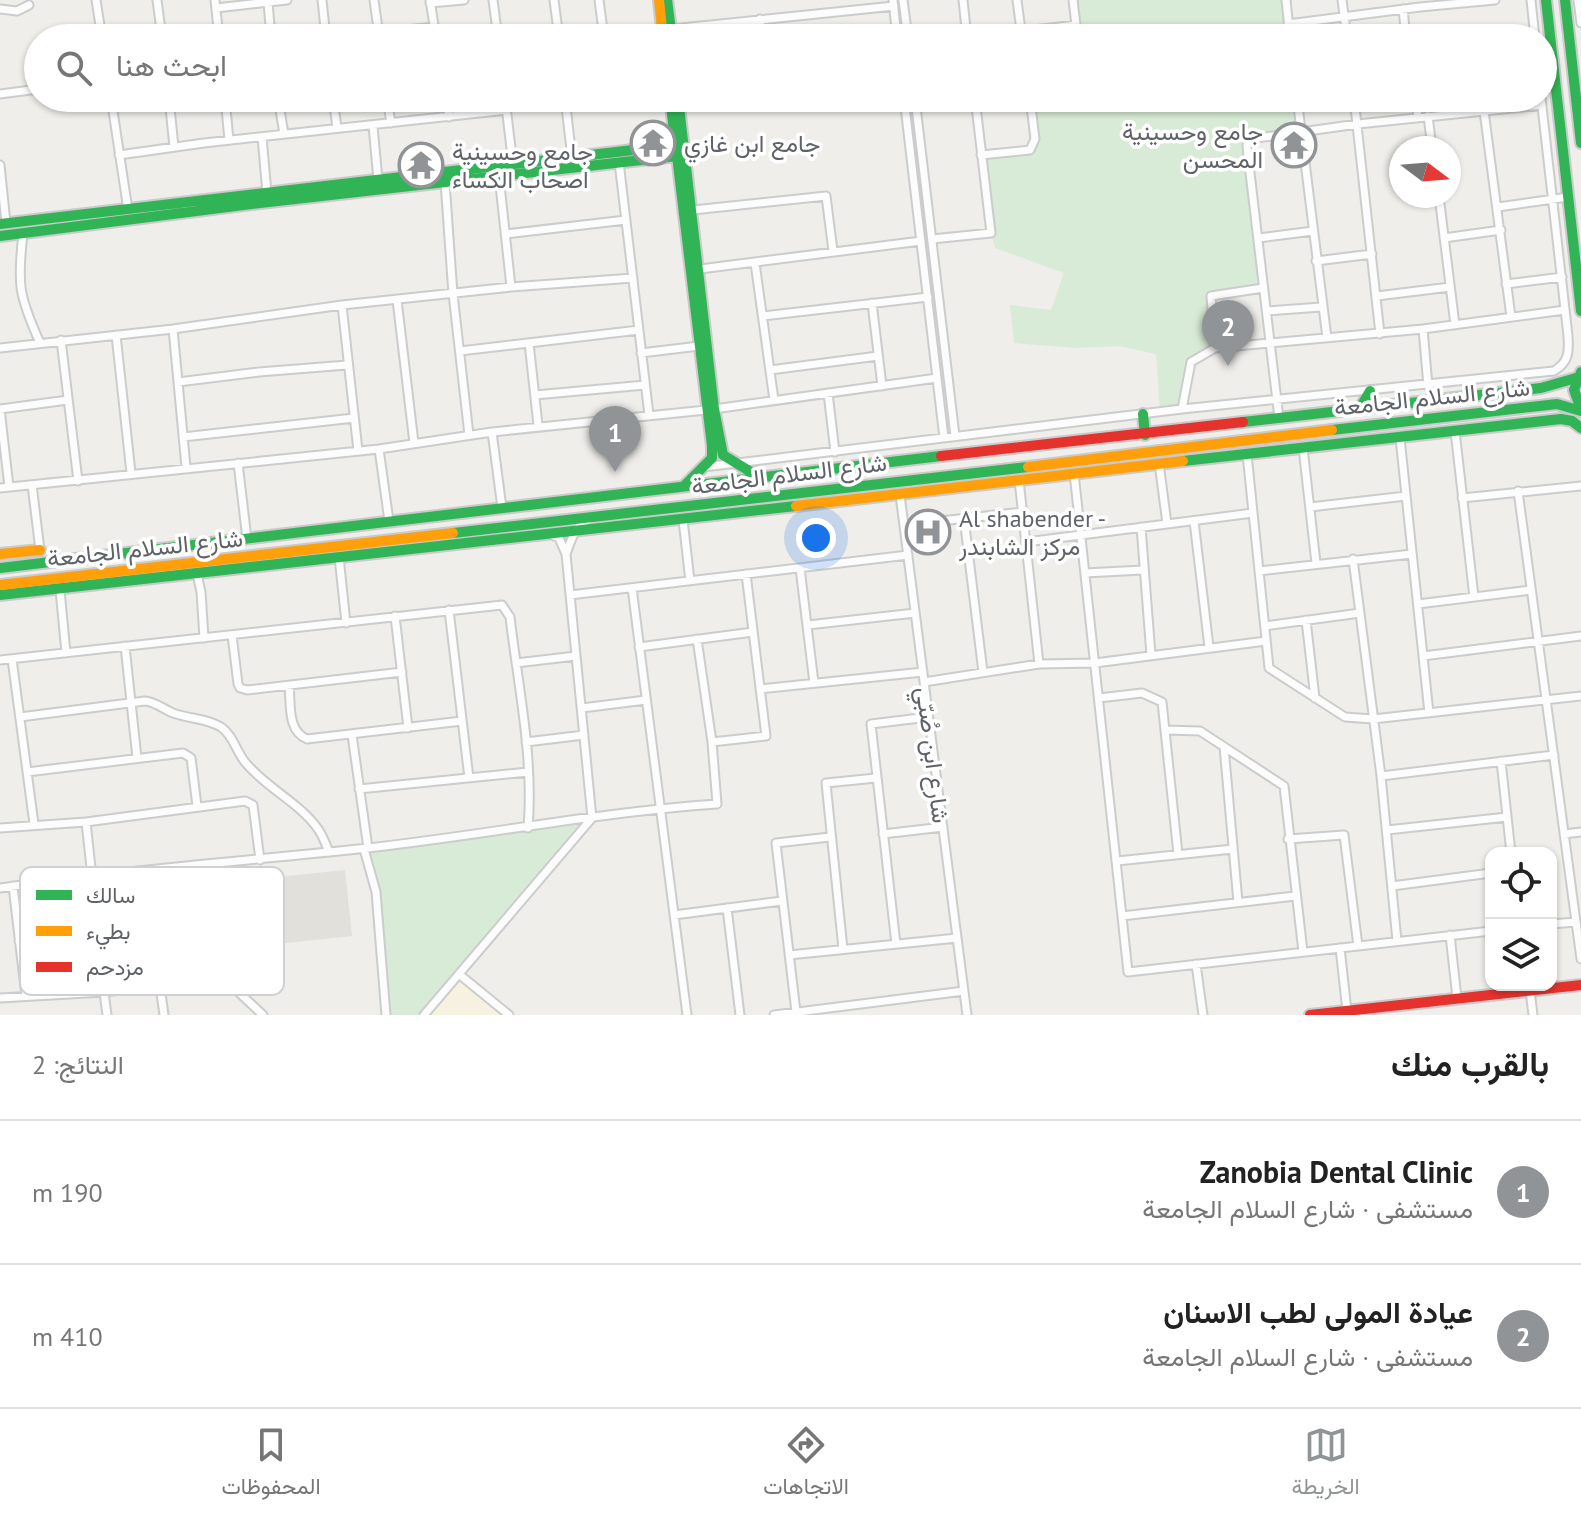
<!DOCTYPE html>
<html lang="ar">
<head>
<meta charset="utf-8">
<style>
	:root { --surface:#fff; --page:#f2f2f2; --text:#222; --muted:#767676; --line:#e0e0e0; --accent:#919496 }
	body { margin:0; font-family:"PT Sans",Vazirmatn,sans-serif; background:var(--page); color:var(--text); direction:rtl }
	.controls { position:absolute; right:24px; bottom:24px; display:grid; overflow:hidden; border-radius:16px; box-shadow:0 2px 6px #0004 }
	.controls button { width:72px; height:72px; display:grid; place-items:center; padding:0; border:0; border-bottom:2px solid var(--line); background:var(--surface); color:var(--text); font:40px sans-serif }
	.compass { position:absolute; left:1389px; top:136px; width:72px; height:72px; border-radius:50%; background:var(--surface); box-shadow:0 2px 6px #0004; rotate:106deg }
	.you { position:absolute; left:816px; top:538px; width:28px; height:28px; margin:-20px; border:6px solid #fff; border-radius:50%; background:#1a73e8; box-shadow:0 0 0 12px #1a73e833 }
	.badge { display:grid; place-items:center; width:52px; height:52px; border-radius:50%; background:var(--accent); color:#fff; font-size:26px; font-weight:700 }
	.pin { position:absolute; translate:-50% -66px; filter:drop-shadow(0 2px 4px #0008) }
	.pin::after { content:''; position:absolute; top:42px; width:28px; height:24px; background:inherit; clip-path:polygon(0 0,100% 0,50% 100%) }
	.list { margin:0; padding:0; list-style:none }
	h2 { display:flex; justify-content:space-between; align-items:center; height:104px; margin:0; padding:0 32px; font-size:34px }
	h2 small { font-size:26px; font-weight:400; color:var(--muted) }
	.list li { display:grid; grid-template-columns:52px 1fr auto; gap:24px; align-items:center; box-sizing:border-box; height:144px; padding:0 32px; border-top:2px solid var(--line) }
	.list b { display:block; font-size:30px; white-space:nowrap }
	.list p { margin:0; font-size:26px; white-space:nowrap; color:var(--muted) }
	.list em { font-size:26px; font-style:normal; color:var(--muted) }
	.icon { flex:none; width:44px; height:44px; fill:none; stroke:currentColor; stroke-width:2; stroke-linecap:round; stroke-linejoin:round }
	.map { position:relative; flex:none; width:1581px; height:1015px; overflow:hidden; direction:ltr }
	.search { position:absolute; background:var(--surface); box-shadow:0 2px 6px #0004; left:24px; right:24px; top:24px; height:88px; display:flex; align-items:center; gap:20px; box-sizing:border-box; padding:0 28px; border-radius:44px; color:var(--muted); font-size:30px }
	.sheet { height:392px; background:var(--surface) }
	nav { display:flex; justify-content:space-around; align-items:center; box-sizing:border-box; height:112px; border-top:2px solid var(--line); background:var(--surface); font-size:22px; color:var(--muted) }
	nav a { display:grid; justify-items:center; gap:4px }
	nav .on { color:var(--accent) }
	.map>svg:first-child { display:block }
	.education { fill:#e2e0da }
	.green { fill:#d8ebd6 }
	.sand { fill:#f6f1e1 }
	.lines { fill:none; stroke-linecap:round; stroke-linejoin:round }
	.street-casing { stroke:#cbcccc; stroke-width:11 }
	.fast-casing { stroke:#cacacb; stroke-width:14 }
	.slow-casing { stroke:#cacacb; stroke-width:14 }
	.jam-casing { stroke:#cacacb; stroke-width:14 }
	.street { stroke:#fdfcfc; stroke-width:7 }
	.fast { stroke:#30b455; stroke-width:10 }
	.slow { stroke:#ff9f0a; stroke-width:10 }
	.jam { stroke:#e5322d; stroke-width:10 }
	.labels { text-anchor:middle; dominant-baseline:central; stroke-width:7; stroke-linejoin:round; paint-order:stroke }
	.poi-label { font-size:24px; fill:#5f6368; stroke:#fff; text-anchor:start }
	.street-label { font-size:24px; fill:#5f6368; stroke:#fff }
	.key { fill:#fff; stroke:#cfd0d2; stroke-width:2 }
	.key-label { font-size:22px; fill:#5f6368 }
</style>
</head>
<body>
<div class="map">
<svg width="1581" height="1015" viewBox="0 0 1581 1015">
	<rect width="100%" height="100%" fill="#efeeea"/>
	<path class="education" d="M345,870L352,936L249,947L240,881Z"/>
	<path class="green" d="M1072,0H1286L1290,38H1063L1078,36Z
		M1030,98H1297L1301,131L1251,139L1247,146L1263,288L1214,295L1215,348L1191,362L1182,409L1160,412L1156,354L1119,346L1076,348L1014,343L1010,305L1051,310L1064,273L995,248L991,233L981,156L1030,150L1035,144Z
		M592,818L423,1015H390L368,848Z"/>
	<path class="sand" d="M460,975L509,1015H424Z"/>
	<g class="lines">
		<g class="street-casing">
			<path id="street" d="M96,0L102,38
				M157,0L162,38
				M215,0L219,38
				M322,0L326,38
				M374,0L379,36
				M430,0L436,38
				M493,0L498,38
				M554,0L559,38
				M599,0L604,38
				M893,0L897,38
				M903,0L908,38
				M963,0L967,38
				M1017,0L1022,38
				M1286,0L1290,38
				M1342,0L1347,38
				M1531,0L1535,38
				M1578,0L1581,23
				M268,2L271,38
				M430,3L464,0
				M216,8L287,0
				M0,9L17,11L29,5
				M1403,9L1406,38
				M760,19L762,38
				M1288,24L1420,7L1495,0
				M671,29L894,6
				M379,33L434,27
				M967,38L1076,25L1073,0
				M0,94L38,89
				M111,98L128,210
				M169,98L174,147
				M225,98L229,140
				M278,98L284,134
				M333,98L337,128
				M387,98L391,123
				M446,98L449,117
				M505,98L513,165
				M565,98L572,158
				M904,98L944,438
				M915,98L955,436
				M1297,98L1327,338
				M1354,98L1380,334
				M1415,98L1418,117
				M565,101L588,98
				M1484,111L1511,317
				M1428,116L1432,148
				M373,126L378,180
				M262,137L267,193
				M119,155L204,143L507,110
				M981,155L1030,150L1035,139L1030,98
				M619,162L649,415
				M0,165L6,223
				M445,182L453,294L469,435
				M1439,196L1455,325
				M1498,207L1568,197
				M693,210L826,196L833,251
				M23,234C17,285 19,296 40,343
				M505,234L626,220
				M1259,238L1313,231
				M1444,238L1501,230
				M932,239L991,233L975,98
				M1316,261L1372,254
				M755,263L774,400
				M700,269L921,241
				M1506,284L1562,277
				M511,287L633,278
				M1377,296L1450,287
				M397,300L414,443
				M872,303L882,386
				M342,305L358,451
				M1267,311L1321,307
				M763,316L928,297
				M173,329L186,467
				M1423,329L1428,386
				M116,335L131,473
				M61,340L78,481
				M529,343L538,425
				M0,348L173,329L342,305L511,287L499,176
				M1215,348L1211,296L1263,288
				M460,351L639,330
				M641,353L699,346
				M770,370L878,356
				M178,382L259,372L347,365
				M828,393L835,452
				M535,395L645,385
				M0,409L9,487
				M0,409L68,400
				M714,409L937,378
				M1182,409L1191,362L1215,348L1423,329L1565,310
				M1279,418L1248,156L1247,146L1250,139L1358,124L1542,105
				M1455,431L1474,597
				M492,432L706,410
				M183,437L354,418
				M1400,438L1429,713
				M1303,448L1316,563
				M379,449L389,521
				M1247,454L1269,668L1345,717L1373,719L1581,696
				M238,463L247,539
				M1159,463L1167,524
				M704,467L1182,409L1554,371C1569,362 1569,352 1568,336L1541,98
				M1074,473L1128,972L1491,931
				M1019,480L1039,664
				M32,485L40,550
				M0,488L379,449L492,432L502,508
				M1518,491L1581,959
				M900,495L967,1015
				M1462,498L1581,486
				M1310,507L1406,496
				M964,518L983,672
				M683,520L690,581
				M1194,521L1209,647
				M904,525L1022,512
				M1141,527L1151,655
				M1026,542L1253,513
				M566,554C571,541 574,527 588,520
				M339,557L346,623
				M1353,559L1381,776L1397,941
				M800,568L814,683
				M1259,571L1412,554
				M1085,573L1143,570
				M197,574L201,592L204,638
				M632,588L687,1015
				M60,590L66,653
				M570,595L908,555
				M1418,604L1531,590
				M449,610L469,778
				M395,616L408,728
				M1306,620L1315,698
				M808,625L915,613
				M1265,626L1360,613
				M232,635L238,684L240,688L247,690L402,672
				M125,646L137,758
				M639,647L753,632
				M1423,656L1581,636
				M12,659L34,824
				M0,660L502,605L510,617C518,686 534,758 528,828
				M516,663L576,656
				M924,682L1039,664L1095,663L1266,641
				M289,686C291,704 287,731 307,739L462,721
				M760,689L923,672
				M1099,698L1142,693L1162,702L1178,854
				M582,708L646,700
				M20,717L145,701C156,702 163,709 173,713C189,719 206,718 221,727C233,735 236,751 245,762C266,788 299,802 318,829C323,836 326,845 329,852
				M1166,730L1200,731L1284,786L1303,952
				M352,735L368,848
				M526,742L584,735
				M712,742L766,736L746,574
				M1224,747L1238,902
				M1501,761L1511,853
				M27,772L183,753L191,758L197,806
				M1381,776L1554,755
				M359,789L528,772
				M86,822L92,877
				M0,828L86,822L245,801L253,805L260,860
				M1387,830L1507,817
				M883,834L943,827
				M1564,834L1581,832
				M1288,839L1344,835L1358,946
				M364,849L376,892L386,1015
				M1117,861L1233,849
				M124,874L126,932L132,989
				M13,886L26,996
				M1392,886L1491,873
				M0,888C122,870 246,861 368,848C485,835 600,812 717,804L712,742L697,639
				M727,908L740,1015
				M674,915L782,901
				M1122,916L1295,896
				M1551,924L1576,922
				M1450,935L1457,998
				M19,941L245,919
				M896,944L871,724L928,717
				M1340,948L1347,1011
				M843,949L826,783L876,778
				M789,955L957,938
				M1196,964L1203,1015
				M460,975L509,1015
				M160,986L164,1015
				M1530,990L1533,1015
				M104,992L107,1015
				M0,998L104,992L212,980L233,987L263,1015
				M796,1012L776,843L830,837
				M424,1015L592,818L566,554L559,538L552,535
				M774,1015L964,991"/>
		</g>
		<g class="fast-casing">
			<path id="fast" d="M667,0L672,38
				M1546,0L1581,311
				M1565,0L1581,143
				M670,98L712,446V458L685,485
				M678,98L714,409L723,455L751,472L761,475
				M0,224L676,145
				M0,236L260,203L677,156
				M1581,372L1574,390L1581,409
				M1360,408L1370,391
				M1143,414L1145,435
				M1243,422L1541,388L1576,378
				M1332,430L1557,404L1581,411
				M1183,461L1561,419L1572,421L1581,428
				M453,533L1028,467
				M0,568L941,456
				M0,595L796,506"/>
		</g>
		<g class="slow-casing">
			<path id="slow" d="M659,0L663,38
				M1028,467L1332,430
				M796,506L1183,461
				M0,554L40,550
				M0,585L453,533"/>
		</g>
		<g class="jam-casing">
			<path id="jam" d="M941,456L1243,422
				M1310,1015L1581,985"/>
		</g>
		<use href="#street" class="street"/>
		<use href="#fast" class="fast"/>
		<use href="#slow" class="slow"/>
		<use href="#jam" class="jam"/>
	</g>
	<defs>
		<g id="temple-ring" transform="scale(2.3)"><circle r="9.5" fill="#fff" stroke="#919496" stroke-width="1.5"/><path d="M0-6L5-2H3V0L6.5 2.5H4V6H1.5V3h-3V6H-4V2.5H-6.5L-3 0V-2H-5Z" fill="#919496"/></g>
		<g id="hospital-ring" transform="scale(2.3)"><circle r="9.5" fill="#fff" stroke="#919496" stroke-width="1.5"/><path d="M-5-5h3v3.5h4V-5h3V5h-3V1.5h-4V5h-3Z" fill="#919496"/></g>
	</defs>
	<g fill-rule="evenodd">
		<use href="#temple-ring" x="653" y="143"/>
		<use href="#temple-ring" x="1294" y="145"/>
		<use href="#temple-ring" x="421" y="165"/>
		<use href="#hospital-ring" x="928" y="532"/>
	</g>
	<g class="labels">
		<g class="poi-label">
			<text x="1263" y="131" text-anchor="end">جامع وحسينية<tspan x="1263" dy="28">المحسن</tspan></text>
			<text x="684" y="143">جامع ابن غازي</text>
			<text x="452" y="151">جامع وحسينية<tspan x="452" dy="28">اصحاب الكساء</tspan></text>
			<text x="959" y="518">Al shabender -<tspan x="959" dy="28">مركز الشابندر</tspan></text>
		</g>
		<g class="street-label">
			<text transform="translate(1432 397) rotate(-6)">شارع السلام الجامعة</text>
			<text transform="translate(789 474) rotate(-7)">شارع السلام الجامعة</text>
			<text transform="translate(145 548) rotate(-6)">شارع السلام الجامعة</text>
			<text transform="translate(933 755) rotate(83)">شارع ابن صُبّي</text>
		</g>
	</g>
	<rect x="20" y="867" width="264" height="128" rx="12" class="key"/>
	<rect x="36" y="890" width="36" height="10" fill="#30b455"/>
	<rect x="36" y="926" width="36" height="10" fill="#ff9f0a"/>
	<rect x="36" y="962" width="36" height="10" fill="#e5322d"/>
	<g class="key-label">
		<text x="86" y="903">سالك</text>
		<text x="86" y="939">بطيء</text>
		<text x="86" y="975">مزدحم</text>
	</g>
</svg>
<div class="controls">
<button><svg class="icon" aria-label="locate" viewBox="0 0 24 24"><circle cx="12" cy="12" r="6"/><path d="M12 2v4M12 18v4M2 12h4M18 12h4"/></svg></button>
<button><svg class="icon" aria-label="layers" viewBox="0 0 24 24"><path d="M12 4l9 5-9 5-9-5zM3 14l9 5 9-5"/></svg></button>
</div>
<svg class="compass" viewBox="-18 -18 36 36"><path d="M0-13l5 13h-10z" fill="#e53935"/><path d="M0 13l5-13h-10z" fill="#767676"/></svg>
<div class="you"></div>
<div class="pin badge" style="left:615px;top:472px">1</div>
<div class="pin badge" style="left:1228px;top:366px">2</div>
<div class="search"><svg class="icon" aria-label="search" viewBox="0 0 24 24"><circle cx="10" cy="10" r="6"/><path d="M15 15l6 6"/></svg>ابحث هنا</div>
</div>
<section class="sheet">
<h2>بالقرب منك<small>النتائج: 2</small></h2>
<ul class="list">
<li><span class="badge">1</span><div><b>Zanobia Dental Clinic</b><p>مستشفى · شارع السلام الجامعة</p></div><em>190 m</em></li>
<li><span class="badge">2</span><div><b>عيادة المولى لطب الاسنان</b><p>مستشفى · شارع السلام الجامعة</p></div><em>410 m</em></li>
</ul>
</section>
<nav>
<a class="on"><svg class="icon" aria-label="map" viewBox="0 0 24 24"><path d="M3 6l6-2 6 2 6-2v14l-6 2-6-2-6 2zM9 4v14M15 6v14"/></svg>الخريطة</a>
<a><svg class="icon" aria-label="directions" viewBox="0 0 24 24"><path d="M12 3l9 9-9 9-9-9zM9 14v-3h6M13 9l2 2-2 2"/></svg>الاتجاهات</a>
<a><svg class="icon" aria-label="saved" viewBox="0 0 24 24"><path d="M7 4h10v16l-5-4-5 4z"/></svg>المحفوظات</a>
</nav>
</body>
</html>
